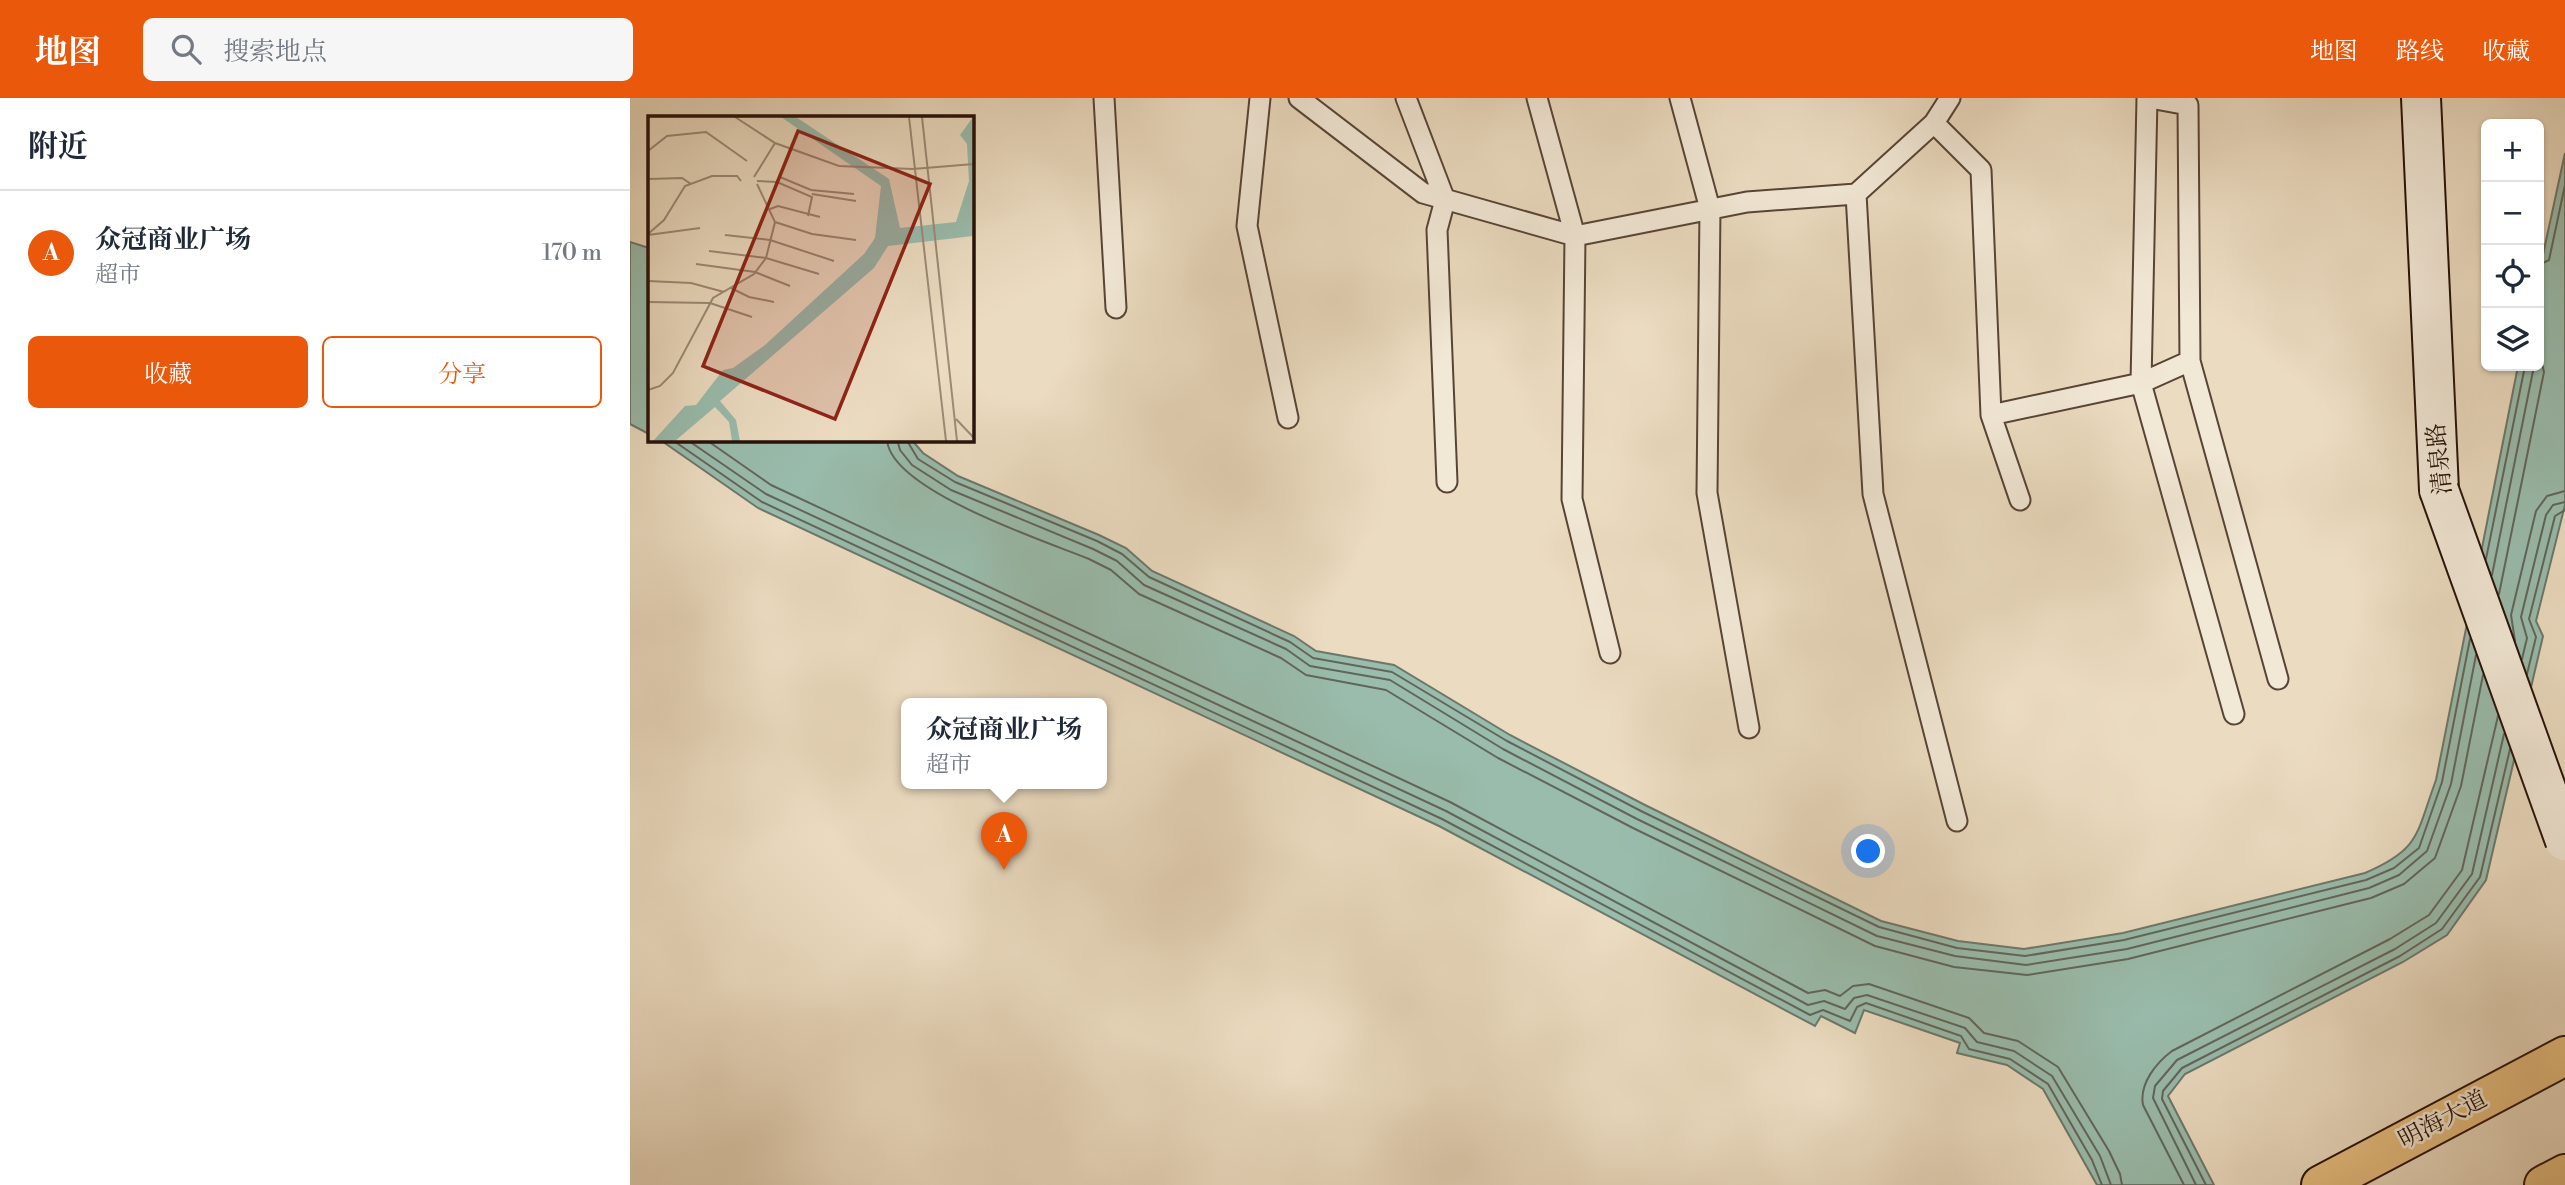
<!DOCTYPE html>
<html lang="zh">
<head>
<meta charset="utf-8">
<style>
	:root { --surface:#fff; --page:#f6f6f7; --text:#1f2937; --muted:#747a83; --line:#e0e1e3; --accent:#ea580c }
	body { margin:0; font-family:"Libre Bodoni","Noto Serif SC",serif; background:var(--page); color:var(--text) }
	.controls { position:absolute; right:21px; top:21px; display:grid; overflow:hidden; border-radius:10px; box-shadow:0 2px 5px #0004 }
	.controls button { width:63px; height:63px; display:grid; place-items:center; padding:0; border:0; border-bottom:2px solid var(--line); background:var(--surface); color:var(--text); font:35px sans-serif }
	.you { position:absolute; left:1239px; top:754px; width:24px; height:24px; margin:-18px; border:5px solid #fff; border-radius:50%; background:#1a73e8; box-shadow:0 0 0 10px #1a73e833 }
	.badge { display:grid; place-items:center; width:46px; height:46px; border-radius:50%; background:var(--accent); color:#fff; font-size:23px; font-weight:700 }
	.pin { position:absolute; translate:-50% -58px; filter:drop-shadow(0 2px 4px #0008) }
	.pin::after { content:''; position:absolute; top:37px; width:24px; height:21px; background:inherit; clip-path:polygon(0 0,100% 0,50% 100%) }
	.popup { position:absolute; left:271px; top:600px; width:206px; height:91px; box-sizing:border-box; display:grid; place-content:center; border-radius:10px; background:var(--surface); filter:drop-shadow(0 2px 5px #0005); font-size:23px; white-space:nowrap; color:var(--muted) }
	.popup b { font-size:26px; color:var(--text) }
	.popup::after { content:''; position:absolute; left:50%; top:100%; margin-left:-14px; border:14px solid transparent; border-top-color:var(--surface) }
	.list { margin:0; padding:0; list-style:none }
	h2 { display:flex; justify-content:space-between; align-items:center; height:91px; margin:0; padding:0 28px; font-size:30px }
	h2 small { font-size:23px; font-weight:400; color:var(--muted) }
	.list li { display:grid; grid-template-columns:46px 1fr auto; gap:21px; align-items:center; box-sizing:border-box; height:126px; padding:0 28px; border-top:2px solid var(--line) }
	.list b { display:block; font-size:26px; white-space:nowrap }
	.list p { margin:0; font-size:23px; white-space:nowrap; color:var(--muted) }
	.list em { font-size:23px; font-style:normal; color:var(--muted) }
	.actions { display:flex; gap:14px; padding:21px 28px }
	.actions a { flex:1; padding:16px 0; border:2px solid var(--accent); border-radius:10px; text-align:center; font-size:24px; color:var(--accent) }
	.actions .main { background:var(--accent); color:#fff }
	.icon { flex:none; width:38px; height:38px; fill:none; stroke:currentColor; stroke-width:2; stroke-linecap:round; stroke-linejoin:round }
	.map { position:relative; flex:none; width:1935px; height:1087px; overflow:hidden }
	header { display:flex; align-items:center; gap:42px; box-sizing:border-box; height:98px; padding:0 35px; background:var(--accent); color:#fff }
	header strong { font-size:33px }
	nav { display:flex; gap:38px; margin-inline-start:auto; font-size:24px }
	.search { width:490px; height:63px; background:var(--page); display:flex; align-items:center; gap:18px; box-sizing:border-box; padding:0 24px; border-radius:10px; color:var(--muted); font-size:26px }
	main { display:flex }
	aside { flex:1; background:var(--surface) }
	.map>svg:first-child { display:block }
	.water { fill:#99bcac; stroke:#6b786a; stroke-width:2 }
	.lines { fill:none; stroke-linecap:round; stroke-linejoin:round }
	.shore { stroke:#60665a; stroke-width:2 }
	.lane-casing { stroke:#584436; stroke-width:23 }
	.secondary-casing { stroke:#271108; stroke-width:42 }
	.primary-casing { stroke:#271108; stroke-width:42 }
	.lane { stroke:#f2e8d6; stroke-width:19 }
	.secondary { stroke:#f2e8d6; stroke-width:38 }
	.primary { stroke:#e6be80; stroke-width:38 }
	.secondary-bridge-casing { stroke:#271108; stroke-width:42; stroke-linecap:butt }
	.secondary-bridge { stroke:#f2e8d6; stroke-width:38 }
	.labels { text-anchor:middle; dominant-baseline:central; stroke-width:5; stroke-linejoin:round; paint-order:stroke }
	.street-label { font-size:24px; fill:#271108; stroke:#f2e8d6 }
	.inset-road { fill:none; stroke:#9d8a76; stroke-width:2 }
	.view { fill:#8f2418; fill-opacity:0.15; stroke:#8f2418; stroke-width:3.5 }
	.inset-edge { fill:none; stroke:#271108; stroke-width:3.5 }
</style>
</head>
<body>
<header>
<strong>地图</strong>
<div class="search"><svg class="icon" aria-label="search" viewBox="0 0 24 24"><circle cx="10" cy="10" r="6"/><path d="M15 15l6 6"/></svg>搜索地点</div>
<nav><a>地图</a><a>路线</a><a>收藏</a></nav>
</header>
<main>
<aside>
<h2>附近<small></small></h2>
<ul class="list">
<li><span class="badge">A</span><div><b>众冠商业广场</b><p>超市</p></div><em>170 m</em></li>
</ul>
<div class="actions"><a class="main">收藏</a><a>分享</a></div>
</aside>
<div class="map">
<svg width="1935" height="1087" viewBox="0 0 1935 1087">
	<rect width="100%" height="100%" fill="#ebdbc0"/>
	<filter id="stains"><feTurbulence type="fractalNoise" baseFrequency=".00286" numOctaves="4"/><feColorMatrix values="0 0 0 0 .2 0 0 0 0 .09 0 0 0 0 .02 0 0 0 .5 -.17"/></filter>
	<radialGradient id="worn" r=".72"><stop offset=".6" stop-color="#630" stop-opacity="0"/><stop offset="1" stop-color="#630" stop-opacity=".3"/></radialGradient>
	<path class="water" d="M1935,55V407L1906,523L1913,538L1856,782L1817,837L1773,864L1555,976L1538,998L1584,1087H1467L1413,991L1377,967L1327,955L1330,945L1234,912L1225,935L1191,918L1185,928L809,728L128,410L29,341H281L293,355L328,378L469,437L496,450L522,473L664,538L686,553L764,567L880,637L1015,707L1251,823L1328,843L1394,851L1493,835L1735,775C1791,751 1786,736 1806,682L1888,268H1909V175Z
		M0,144L19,150V336L0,326Z"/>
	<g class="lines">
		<path class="shore" d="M1909,167L1919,162L1935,87
			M41,341L132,404L812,721L1180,917L1193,912L1220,923L1227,909L1236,905L1331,938L1339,951L1380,961L1418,986L1462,1062L1472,1087
			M56,341L136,396L816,713L1178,907L1194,903L1215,911L1224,900L1237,897L1335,930L1347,944L1384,953L1422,978L1470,1058L1481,1087
			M75,341L141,387L820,704L1178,895L1195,892L1210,898L1223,888L1239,886L1339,920L1354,935L1388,943L1428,969L1479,1053L1490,1076L1492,1087
			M257,341C259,392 415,443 459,461L481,472L509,496L651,560L676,577L756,592L868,660L1003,730L1245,848L1324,869L1397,877L1498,861L1741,800L1774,786L1805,760L1831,688L1853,577
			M267,341L270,352L282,367L321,392L463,451L487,463L514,487L656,551L680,568L760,582L873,651L1007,721L1247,838L1325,858L1396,867L1497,851L1739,790L1769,777L1797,753L1821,686L1846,557
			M276,341L288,361L325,384L467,443L492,456L519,479L660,544L683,560L762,574L877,643L1011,713L1249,829L1327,850L1395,858L1494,842L1736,782L1764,770L1789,750L1812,684L1840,541
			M1856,461L1895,268
			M1862,477L1904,268
			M1869,496L1914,274L1909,253
			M1885,543L1881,517L1906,413L1917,398L1935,393
			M1892,561L1897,540L1891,519L1916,417L1923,407L1935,404
			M1897,576L1906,539L1899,521L1925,418L1935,412
			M1554,1087L1513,1007C1509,986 1526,965 1542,953L1760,841L1799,817L1832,772L1868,618
			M1566,1087L1523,1000L1525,988L1547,962L1765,851L1806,825L1842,776L1874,636
			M1576,1087L1532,1001L1533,993L1552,970L1770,858L1812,831L1850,779L1880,651"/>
		<g class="lane-casing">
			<path id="lane" d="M474,0L486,210
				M630,0L617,128L658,320
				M669,0L793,95L945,138L1117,104L1226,96L1304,25L1320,0
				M776,0L815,102L807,132L817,384
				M907,0L945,138L942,401L980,555
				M1050,0L1080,111L1077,395L1119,630
				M1520,0L1558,7L1560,263L1648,581
				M1304,25L1351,72L1361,317L1390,402
				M1226,96L1243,396L1327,723
				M1560,263L1511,285L1604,616
				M1361,317L1511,285L1517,0"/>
		</g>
		<g class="secondary-casing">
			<path id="secondary" d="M1791,0L1809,392"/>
		</g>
		<g class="primary-casing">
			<path id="primary" d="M1691,1087L1935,958
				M1914,1087L1935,1076"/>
		</g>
		<use href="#lane" class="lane"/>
		<use href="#secondary" class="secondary"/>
		<use href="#primary" class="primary"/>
		<g class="secondary-bridge-casing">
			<path id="secondary-bridge" d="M1809,392L1935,743"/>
		</g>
		<use href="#secondary-bridge" class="secondary-bridge"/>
	</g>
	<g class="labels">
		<g class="street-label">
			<text transform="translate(1810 361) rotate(-96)">清泉路</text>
			<text transform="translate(1813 1022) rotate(-28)">明海大道</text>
		</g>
	</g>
	<g transform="translate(18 18)">
		<rect width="326" height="326" fill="#ebdbc0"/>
		<path d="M133,1H148L241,63L252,112L308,106L321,65L319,28L312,19L325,1V120L240,130L226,152L72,285L88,304L92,325H84L81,306L67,291L27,325H5L37,290L48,289L75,254L85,252L117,229L216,138L227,122L233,70Z" fill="#99bcac"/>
		<path class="inset-road" d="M87,1L127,27L191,50L265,53L326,48M261,1L298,325M274,1L309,325M0,35L19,20L58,16L99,45M106,61L127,27M0,63L34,62L43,68M109,65L129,66L164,81L160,100M129,66L132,61L163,74L206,78M164,78L208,85M122,93L130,90L172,101M127,106L164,118L208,124M0,118L16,104L37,70L64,60H89L93,65M0,119L52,112M77,119L122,124L186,145M61,135L118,142L171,158M48,148L107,156L142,170M0,165L43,167L76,176M83,172L101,181L126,186M0,186L62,187L104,201M0,274L12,270L25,257L65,182L106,158L118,142L127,106L109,68M308,303L326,322"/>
		<path class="view" d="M150,15L282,68L187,303L55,250Z"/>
		<rect width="326" height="326" class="inset-edge"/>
	</g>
	<rect width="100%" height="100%" filter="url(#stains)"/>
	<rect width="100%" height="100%" fill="url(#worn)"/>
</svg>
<div class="controls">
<button>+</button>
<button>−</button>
<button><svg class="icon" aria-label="locate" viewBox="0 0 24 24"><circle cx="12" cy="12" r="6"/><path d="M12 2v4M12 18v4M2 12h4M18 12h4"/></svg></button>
<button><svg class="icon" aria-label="layers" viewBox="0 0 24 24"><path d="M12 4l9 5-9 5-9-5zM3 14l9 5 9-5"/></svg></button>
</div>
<div class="you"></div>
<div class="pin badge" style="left:374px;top:772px">A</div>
<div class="popup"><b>众冠商业广场</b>超市</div>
</div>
</main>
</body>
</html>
